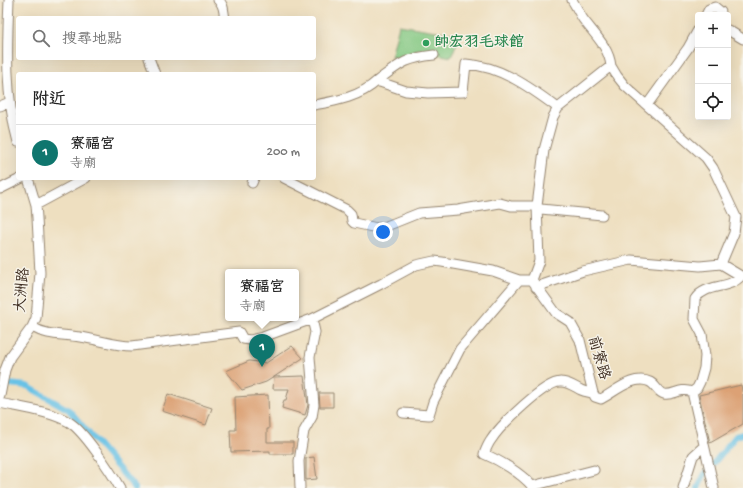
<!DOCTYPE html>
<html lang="zh-TW">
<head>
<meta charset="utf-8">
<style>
	:root { --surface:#fff; --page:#f2f2f2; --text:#222; --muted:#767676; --line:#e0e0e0; --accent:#0f766e }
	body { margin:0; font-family:"Gochi Hand","LXGW WenKai TC",sans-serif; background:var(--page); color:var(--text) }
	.controls { position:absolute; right:12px; top:12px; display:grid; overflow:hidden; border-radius:4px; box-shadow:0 4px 16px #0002 }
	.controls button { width:36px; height:36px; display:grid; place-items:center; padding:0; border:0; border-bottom:1px solid var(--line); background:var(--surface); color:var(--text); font:20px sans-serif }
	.you { position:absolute; left:383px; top:232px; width:14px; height:14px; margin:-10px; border:3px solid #fff; border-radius:50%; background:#1a73e8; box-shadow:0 0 0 6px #1a73e833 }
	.badge { display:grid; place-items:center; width:26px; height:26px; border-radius:50%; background:var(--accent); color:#fff; font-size:13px; font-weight:700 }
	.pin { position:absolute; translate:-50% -33px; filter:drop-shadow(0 1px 2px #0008) }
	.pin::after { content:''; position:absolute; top:21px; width:14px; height:12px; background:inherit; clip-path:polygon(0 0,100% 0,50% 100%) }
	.popup { position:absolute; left:225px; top:269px; width:74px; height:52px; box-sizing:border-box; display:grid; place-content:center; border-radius:4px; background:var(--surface); filter:drop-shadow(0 1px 3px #0005); font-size:13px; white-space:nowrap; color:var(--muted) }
	.popup b { font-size:15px; color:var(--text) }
	.popup::after { content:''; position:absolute; left:50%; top:100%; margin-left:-8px; border:8px solid transparent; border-top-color:var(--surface) }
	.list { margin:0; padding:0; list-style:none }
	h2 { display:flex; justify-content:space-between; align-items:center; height:52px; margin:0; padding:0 16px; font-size:17px }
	h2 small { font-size:13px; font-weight:400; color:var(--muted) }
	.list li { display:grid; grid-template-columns:26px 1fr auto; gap:12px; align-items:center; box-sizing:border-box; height:56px; padding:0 16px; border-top:1px solid var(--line) }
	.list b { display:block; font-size:15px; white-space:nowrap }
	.list p { margin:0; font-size:13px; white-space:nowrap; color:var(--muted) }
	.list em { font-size:13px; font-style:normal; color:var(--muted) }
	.icon { flex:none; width:22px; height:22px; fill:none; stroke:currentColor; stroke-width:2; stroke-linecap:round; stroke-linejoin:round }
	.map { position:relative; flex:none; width:743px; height:488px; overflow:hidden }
	.search { position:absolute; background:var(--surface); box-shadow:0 4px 16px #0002; left:16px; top:16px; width:300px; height:44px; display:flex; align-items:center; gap:10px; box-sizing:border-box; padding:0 14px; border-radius:4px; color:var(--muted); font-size:15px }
	.panel { position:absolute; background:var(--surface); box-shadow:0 4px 16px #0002; left:16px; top:72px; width:300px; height:108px; border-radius:4px }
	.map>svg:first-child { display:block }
	.green { fill:#83c882; stroke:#5f7950 }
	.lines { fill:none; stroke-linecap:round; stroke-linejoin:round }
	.canal { stroke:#69c2e6; stroke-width:6 }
	.building { fill:#dca175 }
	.minor-casing { stroke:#94846f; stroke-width:11 }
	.minor { stroke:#fff; stroke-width:9 }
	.leisure-dot { fill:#2e9e5b; stroke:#f7f3e8; stroke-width:1.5 }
	.labels { text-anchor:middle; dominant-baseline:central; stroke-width:3; stroke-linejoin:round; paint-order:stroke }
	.leisure-label { font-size:15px; font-weight:bold; fill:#27864d; stroke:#f7f3e8; text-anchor:start }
	.street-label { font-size:15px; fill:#3b2a1e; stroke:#f7f3e8 }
</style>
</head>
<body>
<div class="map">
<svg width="743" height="488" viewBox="0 0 743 488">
	<rect width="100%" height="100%" fill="#f7f3e8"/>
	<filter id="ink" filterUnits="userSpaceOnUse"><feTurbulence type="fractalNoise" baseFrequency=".025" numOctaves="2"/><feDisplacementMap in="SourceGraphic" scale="8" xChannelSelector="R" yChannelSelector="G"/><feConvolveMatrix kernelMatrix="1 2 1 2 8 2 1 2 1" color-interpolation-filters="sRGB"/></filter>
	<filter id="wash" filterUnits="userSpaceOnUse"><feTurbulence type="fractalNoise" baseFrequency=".012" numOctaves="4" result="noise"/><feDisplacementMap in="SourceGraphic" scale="16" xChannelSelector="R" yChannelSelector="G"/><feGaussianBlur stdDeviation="0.9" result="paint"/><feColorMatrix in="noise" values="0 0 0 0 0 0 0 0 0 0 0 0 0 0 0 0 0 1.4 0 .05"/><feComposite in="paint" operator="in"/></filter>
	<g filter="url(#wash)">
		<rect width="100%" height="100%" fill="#eedfc0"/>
		<path class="green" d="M399,25L460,35L451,57L418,50L399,59L391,57Z"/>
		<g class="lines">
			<path class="canal" d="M0,383L27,386L69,410L135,488
				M698,488L704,475L736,436L743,434"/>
		</g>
		<g id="blocks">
			<path class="building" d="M292,346L303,358L274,377L304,376L308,405L305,415L282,408L284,400H286L289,389H273L274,377L266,382L242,390L226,371L249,361L266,363Z
				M741,385L743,396V424L710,443L699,395Z
				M319,393H333V407H320Z
				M168,394L212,408L206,425L162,411Z
				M268,395L269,429H267V442H293V454H270V451L231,452L230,430H236L235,397Z
				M314,457L317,479L306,480V458Z"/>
		</g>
	</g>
	<g filter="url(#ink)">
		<use href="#blocks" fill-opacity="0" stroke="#94846f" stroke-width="1"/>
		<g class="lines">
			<g class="minor-casing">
				<path id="minor" d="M9,0C7,47 5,96 18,142
					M218,0C225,5 223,12 225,18
					M706,15L709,9L715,7L721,12V15
					M728,30L743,39
					M149,58L155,74
					M611,66L617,76L625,86L706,158L713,168L736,217L734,233L721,264L741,276C729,290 706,283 695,299L694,319L702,334L705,356L704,368L700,382L697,388L692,392
					M377,81C400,64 405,58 434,55
					M314,105C336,101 360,97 377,81L406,91L428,93L463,92L466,64C501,66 531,88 558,108
					M647,105L688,48L698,30
					M0,106L10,102
					M284,178L347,210L351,214L352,221L354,223L377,228L384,227L419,213L458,210L500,203L511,206H537L541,209L602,215
					M252,183L254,178
					M0,189L22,178
					M36,205L86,178
					M532,280L556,313L570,322L580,340L593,393L595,397L601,399C615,392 633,374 650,382C656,385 658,393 664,394C674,396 679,387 692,392L714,488
					M536,287L583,271L631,260L700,266L721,264
					M32,327C47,336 63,334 80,337C97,339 114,346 132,346L239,332L243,339L250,340L263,337L312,319L381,284L416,265L434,261L442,262L493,271L519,280H532L539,261L537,206L544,150L553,117L558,108L611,66C609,47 594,34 583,19C579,13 576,6 572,0
					M593,393C589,392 585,392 581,390C575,387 568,382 561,382C545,381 500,426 491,440C488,444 486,449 484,454C499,460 521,473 532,486L594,470
					M0,396L5,370L10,357L32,327L36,318L40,273L37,218L36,205L28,178
					M0,403C22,408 49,411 69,422C84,431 111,472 120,488
					M403,413L429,415L433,402L460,349L519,280
					M300,488L299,461L304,431L312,417L314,405L310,357L315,332L312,319
					M683,488L693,456L704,446"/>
			</g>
			<use href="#minor" class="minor"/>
		</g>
	</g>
	<circle class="leisure-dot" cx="426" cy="43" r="4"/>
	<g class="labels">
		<g class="leisure-label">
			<text x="434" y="43">帥宏羽毛球館</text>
		</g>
		<g class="street-label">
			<text transform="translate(23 290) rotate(-85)">大洲路</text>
			<text transform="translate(598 358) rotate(74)">前寮路</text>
		</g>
	</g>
</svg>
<div class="controls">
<button>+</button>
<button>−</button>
<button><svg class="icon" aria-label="locate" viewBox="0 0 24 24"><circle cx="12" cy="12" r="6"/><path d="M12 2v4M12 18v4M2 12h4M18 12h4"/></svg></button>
</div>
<div class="you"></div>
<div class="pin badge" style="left:262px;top:367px">1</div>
<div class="popup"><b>寮福宮</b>寺廟</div>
<div class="search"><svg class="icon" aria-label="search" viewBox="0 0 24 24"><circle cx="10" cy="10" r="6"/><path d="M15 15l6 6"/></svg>搜尋地點</div>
<section class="panel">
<h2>附近<small></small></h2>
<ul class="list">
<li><span class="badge">1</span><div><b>寮福宮</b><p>寺廟</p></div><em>200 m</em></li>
</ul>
</section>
</div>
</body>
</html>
